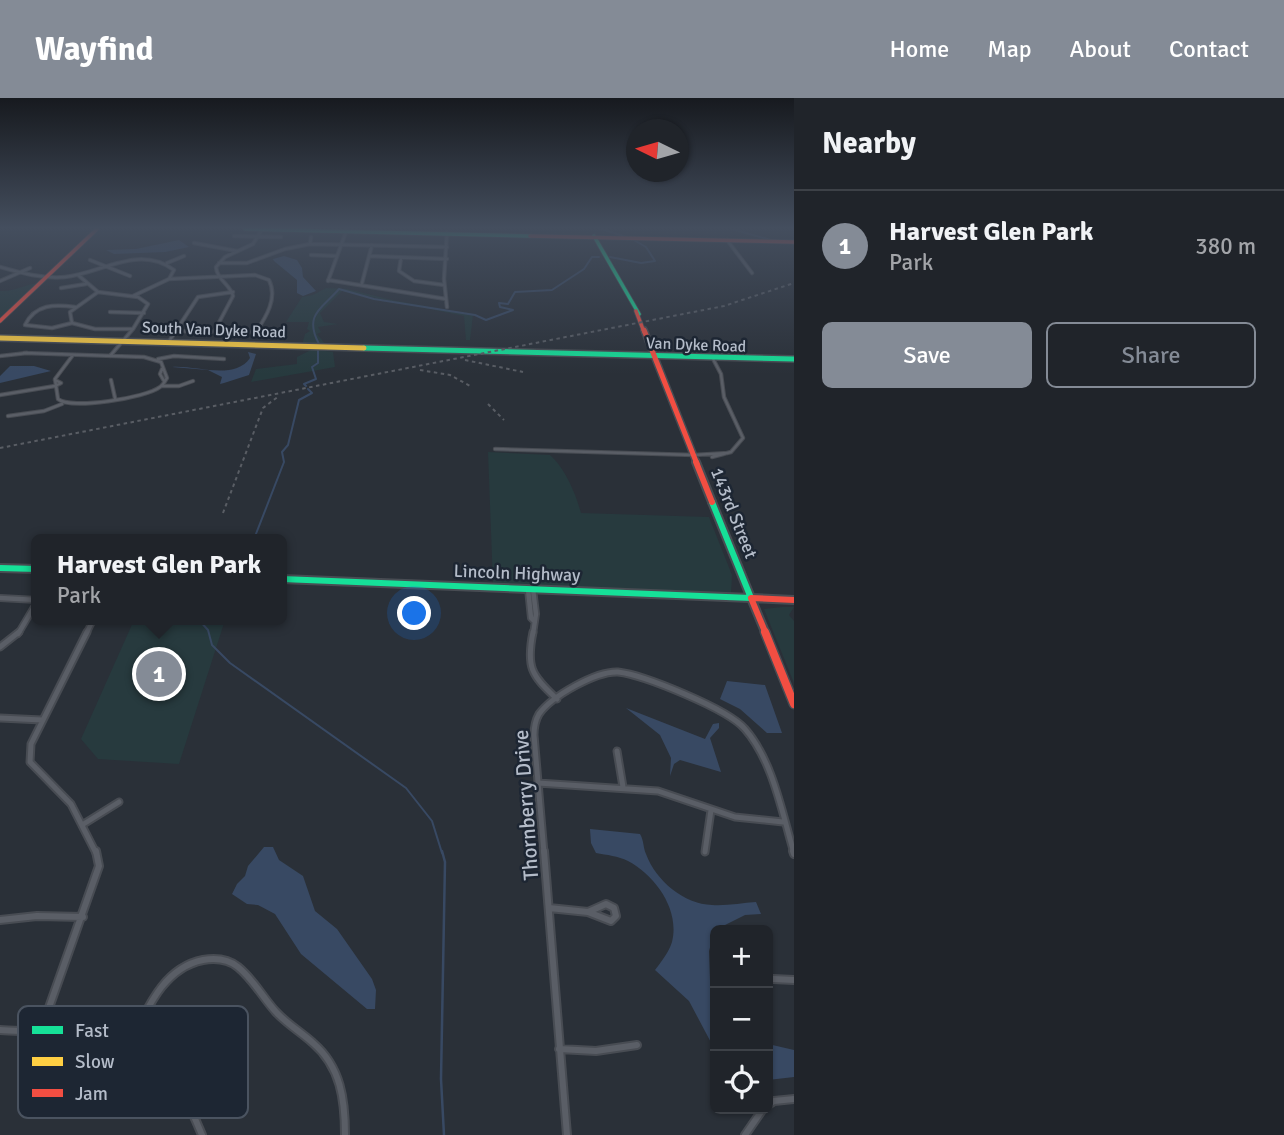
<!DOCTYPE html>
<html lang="en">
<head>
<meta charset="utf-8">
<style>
	:root { --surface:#20242a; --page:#282c32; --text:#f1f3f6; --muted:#a2a4a8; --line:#3d4147; --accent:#848b96 }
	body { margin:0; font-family:Signika,sans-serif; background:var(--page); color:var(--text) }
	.controls { position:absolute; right:21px; bottom:21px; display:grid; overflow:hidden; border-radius:10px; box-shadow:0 2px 5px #0004 }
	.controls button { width:63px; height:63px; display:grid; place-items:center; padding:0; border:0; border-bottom:2px solid var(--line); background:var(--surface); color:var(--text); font:35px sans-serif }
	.compass { position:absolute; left:626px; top:21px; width:63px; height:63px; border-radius:50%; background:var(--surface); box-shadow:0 2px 5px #0004; rotate:275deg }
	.you { position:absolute; left:415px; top:516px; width:24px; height:24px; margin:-18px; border:5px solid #fff; border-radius:50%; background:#1a73e8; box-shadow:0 0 0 10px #1a73e833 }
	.badge { display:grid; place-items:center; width:46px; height:46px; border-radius:50%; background:var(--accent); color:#fff; font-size:23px; font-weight:700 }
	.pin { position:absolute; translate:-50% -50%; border:4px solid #fff; box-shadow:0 2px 7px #0006 }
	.popup { position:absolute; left:31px; top:436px; width:256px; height:91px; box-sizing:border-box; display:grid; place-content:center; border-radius:10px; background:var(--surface); filter:drop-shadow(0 2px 5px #0005); font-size:23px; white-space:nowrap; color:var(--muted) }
	.popup b { font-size:26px; color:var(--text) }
	.popup::after { content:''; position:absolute; left:50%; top:100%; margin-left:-14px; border:14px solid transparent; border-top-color:var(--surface) }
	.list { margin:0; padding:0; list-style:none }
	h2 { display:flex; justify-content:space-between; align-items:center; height:91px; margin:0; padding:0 28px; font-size:30px }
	h2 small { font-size:23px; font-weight:400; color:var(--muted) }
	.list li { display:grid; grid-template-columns:46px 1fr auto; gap:21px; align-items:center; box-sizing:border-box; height:112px; padding:0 28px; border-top:2px solid var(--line) }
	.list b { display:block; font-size:26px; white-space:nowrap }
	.list p { margin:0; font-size:23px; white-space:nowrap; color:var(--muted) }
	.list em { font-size:23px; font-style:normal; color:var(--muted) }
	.actions { display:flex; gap:14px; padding:21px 28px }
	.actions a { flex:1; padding:16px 0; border:2px solid var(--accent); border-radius:10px; text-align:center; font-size:24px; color:var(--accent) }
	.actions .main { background:var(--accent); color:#fff }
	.icon { flex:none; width:38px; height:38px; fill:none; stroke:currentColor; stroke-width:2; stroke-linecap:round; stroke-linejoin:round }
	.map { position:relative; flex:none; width:794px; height:1037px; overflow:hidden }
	header { display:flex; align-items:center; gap:42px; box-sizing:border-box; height:98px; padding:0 35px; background:var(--accent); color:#fff }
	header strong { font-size:33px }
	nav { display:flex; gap:38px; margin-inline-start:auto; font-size:24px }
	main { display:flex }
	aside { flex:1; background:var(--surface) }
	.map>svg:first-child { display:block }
	.green { fill:#273a3e }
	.water { fill:#384963 }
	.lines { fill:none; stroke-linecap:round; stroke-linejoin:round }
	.stream-far1 { stroke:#384963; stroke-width:2 }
	.stream { stroke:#384963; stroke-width:2.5 }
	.street-far3-casing { stroke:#484c53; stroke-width:4.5 }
	.street-far2-casing { stroke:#484c53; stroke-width:8 }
	.street-far1-casing { stroke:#484c53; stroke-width:9 }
	.street-casing { stroke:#484c53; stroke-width:10 }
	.fast-far2-casing { stroke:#484c53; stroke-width:5 }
	.fast-far1-casing { stroke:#484c53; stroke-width:8 }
	.fast-casing { stroke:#484c53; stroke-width:10 }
	.slow-casing { stroke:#484c53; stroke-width:8 }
	.jam-far3-casing { stroke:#484c53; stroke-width:5 }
	.jam-far2-casing { stroke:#484c53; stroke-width:8 }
	.jam-far1-casing { stroke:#484c53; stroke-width:10 }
	.jam-casing { stroke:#484c53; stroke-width:11 }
	.street-far3 { stroke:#5a5e66; stroke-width:2.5 }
	.street-far2 { stroke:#5a5e66; stroke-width:4.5 }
	.street-far1 { stroke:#5a5e66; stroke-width:5 }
	.street { stroke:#5a5e66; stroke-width:6 }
	.fast-far2 { stroke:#16e098; stroke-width:3.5 }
	.fast-far1 { stroke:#16e098; stroke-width:5 }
	.fast { stroke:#16e098; stroke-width:6 }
	.slow { stroke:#ffcf43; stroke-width:5 }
	.jam-far3 { stroke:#f24e42; stroke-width:3.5 }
	.jam-far2 { stroke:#f24e42; stroke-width:5 }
	.jam-far1 { stroke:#f24e42; stroke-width:6 }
	.jam { stroke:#f24e42; stroke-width:8 }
	.rail { stroke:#595d64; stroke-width:2; stroke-dasharray:3.5 3.5; stroke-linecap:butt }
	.labels { text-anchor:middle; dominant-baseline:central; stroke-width:5; stroke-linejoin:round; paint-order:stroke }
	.far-street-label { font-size:16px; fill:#b4bcc9; stroke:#1d2633 }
	.street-label { font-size:18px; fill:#b4bcc9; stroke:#1d2633 }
	.near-street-label { font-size:21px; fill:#b4bcc9; stroke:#1d2633 }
	.key { fill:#1d2633; stroke:#4a5360; stroke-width:2 }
	.key-label { font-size:19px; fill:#b4bcc9 }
</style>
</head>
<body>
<header>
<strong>Wayfind</strong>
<nav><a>Home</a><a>Map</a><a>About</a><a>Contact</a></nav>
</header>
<main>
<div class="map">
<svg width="794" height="1037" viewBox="0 0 794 1037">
	<rect width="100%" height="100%" fill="#2a3038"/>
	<path class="green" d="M37,185L0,221V193C13,194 24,187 37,185Z
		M326,190L347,191L392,202L473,217L470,242H466L464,218L342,193L320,215L324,224L338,226L318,229L321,234L317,236L326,247H302L305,236L310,233L307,231L309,224H286L302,199L313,197Z
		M313,251L333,254L335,269L251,284L256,271L297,266V259Z
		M488,354L550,357C565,370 576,396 581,415L709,419L732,477L731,496L493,486Z
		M782,509H794L789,517L794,523V585L764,511Z
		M134,522H225L179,666L98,661L81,641Z"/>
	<path class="water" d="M179,142L189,149L165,154L114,156L106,152L136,151Z
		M284,158L297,162L302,170L303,179L316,193L303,198L297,195V182L274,163L273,161Z
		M248,254L256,256L249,277L224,285L220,286L222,279L208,272L172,269C196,267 234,283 250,260Z
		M10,268H34L51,273L0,285V278Z
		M727,583L765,587L782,635H767L740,611L720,601Z
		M626,610L705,641L713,626L719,625V630L710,640L721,674L680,662L674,666L670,678L671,660L660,637Z
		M590,731L640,736C644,743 643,749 646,756C656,783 684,806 712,807C726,808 742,805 756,804L761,816L745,817L715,832L709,853L710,882L715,893V952L689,903L655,872C661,864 669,854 672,844C680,812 656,778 628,763C618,758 607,757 596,755L591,745Z
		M264,749H273L279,762L303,778L315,813L337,831L372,881L376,892L375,911H367L301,856L275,816L258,807L247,806L232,796L237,786L245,778L248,768Z
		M768,946L794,952V979L768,982Z"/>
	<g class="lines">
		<path class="stream-far1" d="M602,131L626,139
			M731,131L740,133
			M742,134L771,142
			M610,159L641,165L655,163L646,149L632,141
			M319,246C303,216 323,210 339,191L374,201L475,217L486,222L513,212L500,209L499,205L508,206L515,194L552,192L584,171L592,159H599
			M306,288L304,286L316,281L312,269L318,265V251
			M254,441L284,364L282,354L288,347L299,302L312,295L308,291
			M199,522L208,532L212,547L230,565L406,690L432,723L442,755"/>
		<path class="stream" d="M442,753L445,764L441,981L444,1037"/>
		<g class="street-far3-casing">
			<path id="street-far3" d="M447,134L444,181L447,209
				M234,138L281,139
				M727,142L752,175
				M194,145L237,153
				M310,146L311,139
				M311,157L337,158
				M369,158L447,161
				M401,160L399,173L414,183L444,187
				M90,162L130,178
				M167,165L184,158
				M219,165H247L285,151L310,146L447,149
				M0,169C21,175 43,181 65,179C102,175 139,146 174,172L169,181L133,198
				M78,177L98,194L138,199L148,206L133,231L110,258
				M169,181L255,177L269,182C278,200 266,219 256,234L176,233
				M328,182L446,201
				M0,183L30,170
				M328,183L347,131
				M362,185L372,147
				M61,190L86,186
				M98,194L70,214L72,225L95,231H133
				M110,214L144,215
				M72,225L52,230L25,227C35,206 55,206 75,209
				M214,234L233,198C230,186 217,182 216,169L225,159L253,146L262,131
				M168,245L198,199L233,194
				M24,255L144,259L161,264L167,280C165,283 163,287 160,289C146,300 70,312 58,301L55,281L73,257
				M0,258L27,255
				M712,259L721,276L724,299L743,340L731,354L712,359
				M158,261L174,258L224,261
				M162,271L160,276L164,283
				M55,282L61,285L55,288
				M111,282L115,300
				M162,288H179L193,283
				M0,297L55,288
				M8,318L44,313L62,306
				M495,351L694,357L728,355"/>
		</g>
		<g class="street-far2-casing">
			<path id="street-far2" d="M528,491L531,520L534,523
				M0,500L37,502
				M18,536L37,504
				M86,536L93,522
				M533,536L536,516L533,491"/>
		</g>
		<g class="street-far1-casing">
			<path id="street-far1" d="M87,534L31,646L30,664L71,706L96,755
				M533,534C526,569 531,577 557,601
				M0,549L19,534
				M0,620L42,622
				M617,653L623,689
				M538,685L658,693L735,719L783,724
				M82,727L119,704
				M705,754L711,712
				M544,755L534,637C534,630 535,623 539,616C552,598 596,573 618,574C644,577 728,611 745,631C773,663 782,715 794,755"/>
		</g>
		<g class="street-casing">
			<path id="street" d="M544,753L567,1037
				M793,753L794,756
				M606,806L614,810L616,818L611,823L588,814Z
				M549,810L588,814
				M0,822L37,818L83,819
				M773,881L794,882
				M0,932C57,935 125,932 168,976C184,993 193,1016 202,1037
				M40,935L99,768L96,753
				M129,947C146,914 162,870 203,862C215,860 228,861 238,869C254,882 263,900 276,914C287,926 301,934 313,945C341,969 345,1002 345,1037
				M559,951L596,953L637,947
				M768,1007L774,1003L794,1001
				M745,1037L763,1011"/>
		</g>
		<g class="fast-far2-casing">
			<path id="fast-far2" d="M245,131L530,138
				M594,138L639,216"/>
		</g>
		<g class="fast-far1-casing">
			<path id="fast-far1" d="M364,250L794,261"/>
		</g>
		<g class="fast-casing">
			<path id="fast" d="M0,470L37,471
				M282,481L751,500L712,404"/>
		</g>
		<g class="slow-casing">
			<path id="slow" d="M0,240L364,250"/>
		</g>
		<g class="jam-far3-casing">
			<path id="jam-far3" d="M530,138L794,144
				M636,213L644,234
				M0,223L97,131"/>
		</g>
		<g class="jam-far2-casing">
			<path id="jam-far2" d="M644,232L697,366"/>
		</g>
		<g class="jam-far1-casing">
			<path id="jam-far1" d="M696,364L712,404
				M766,536L751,500L794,502"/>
		</g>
		<g class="jam-casing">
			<path id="jam" d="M765,534L794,606"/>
		</g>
		<use href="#street-far3" class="street-far3"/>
		<use href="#street-far2" class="street-far2"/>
		<use href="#street-far1" class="street-far1"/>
		<use href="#street" class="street"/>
		<use href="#fast-far2" class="fast-far2"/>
		<use href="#fast-far1" class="fast-far1"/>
		<use href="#fast" class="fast"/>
		<use href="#slow" class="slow"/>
		<use href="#jam-far3" class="jam-far3"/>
		<use href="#jam-far2" class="jam-far2"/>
		<use href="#jam-far1" class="jam-far1"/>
		<use href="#jam" class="jam"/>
		<path class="rail" d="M465,262L523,274
			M420,272L450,277L472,289
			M488,306L504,322
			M0,350L724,208L794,185
			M223,415L263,310L279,298"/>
	</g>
	<linearGradient id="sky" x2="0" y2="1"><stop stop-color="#171a1f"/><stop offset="0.47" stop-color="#444e5e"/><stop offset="1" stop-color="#444e5e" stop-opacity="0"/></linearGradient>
	<rect width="794" height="276" fill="url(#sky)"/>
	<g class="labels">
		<g class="far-street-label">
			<text transform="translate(214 232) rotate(2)">South Van Dyke Road</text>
			<text transform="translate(696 247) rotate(2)">Van Dyke Road</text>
		</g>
		<g class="street-label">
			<text transform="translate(734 415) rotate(68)">143rd Street</text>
			<text transform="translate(517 475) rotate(2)">Lincoln Highway</text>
		</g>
		<g class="near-street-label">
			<text transform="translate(526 707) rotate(-94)">Thornberry Drive</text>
		</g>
	</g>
	<rect x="18" y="908" width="230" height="112" rx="10" class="key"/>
	<rect x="32" y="928" width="31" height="8" fill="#16e098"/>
	<rect x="32" y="959" width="31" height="9" fill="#ffcf43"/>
	<rect x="32" y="991" width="31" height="8" fill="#f24e42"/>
	<g class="key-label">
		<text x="75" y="939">Fast</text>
		<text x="75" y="970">Slow</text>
		<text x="75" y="1002">Jam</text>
	</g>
</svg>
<div class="controls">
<button>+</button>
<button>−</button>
<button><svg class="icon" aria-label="locate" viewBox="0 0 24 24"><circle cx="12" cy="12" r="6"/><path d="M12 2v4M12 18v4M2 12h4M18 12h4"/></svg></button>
</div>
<svg class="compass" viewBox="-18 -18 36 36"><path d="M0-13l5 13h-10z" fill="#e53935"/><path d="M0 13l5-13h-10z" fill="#a2a4a8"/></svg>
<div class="you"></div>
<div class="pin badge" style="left:159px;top:576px">1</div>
<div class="popup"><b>Harvest Glen Park</b>Park</div>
</div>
<aside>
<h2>Nearby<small></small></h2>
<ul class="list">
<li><span class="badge">1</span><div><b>Harvest Glen Park</b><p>Park</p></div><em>380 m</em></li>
</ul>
<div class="actions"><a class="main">Save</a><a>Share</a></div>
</aside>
</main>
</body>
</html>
